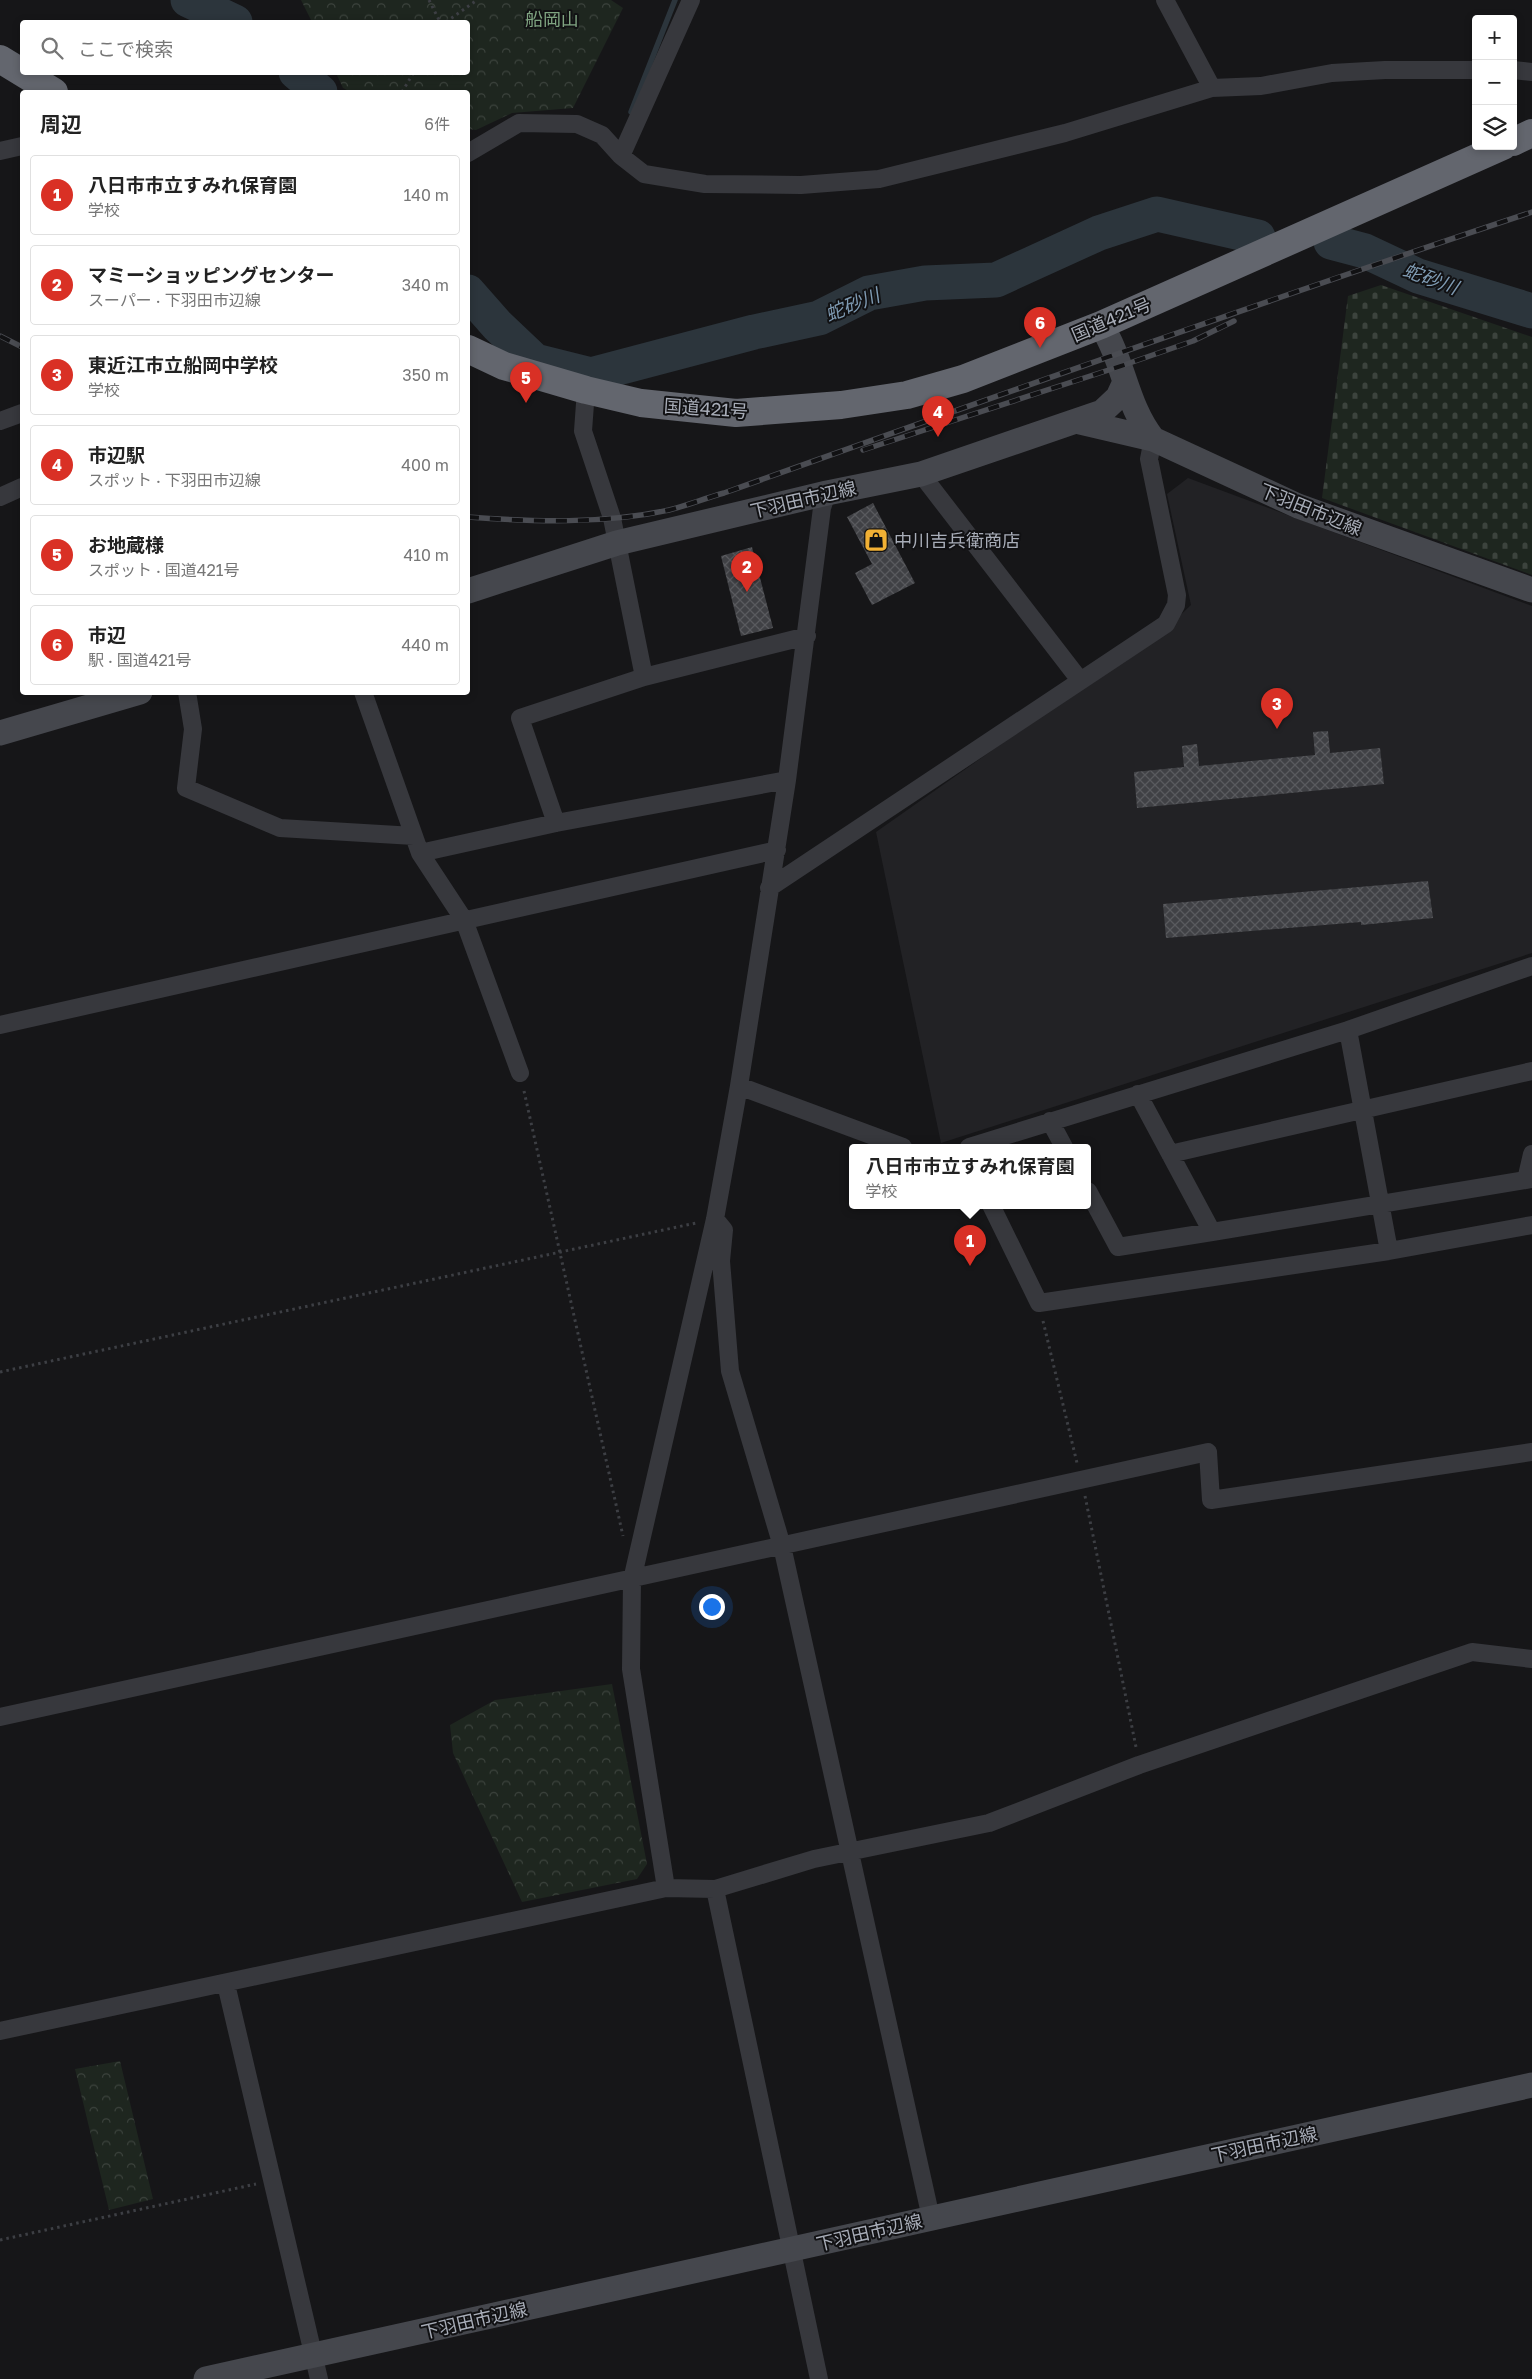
<!DOCTYPE html>
<html lang="ja">
<head>
<meta charset="utf-8">
<style>
	:root { --surface:#fff; --page:#f2f2f2; --text:#222; --muted:#767676; --line:#e0e0e0; --accent:#d93025 }
	body { margin:0; font-family:"Golos Text","Noto Sans JP",sans-serif; background:var(--page); color:var(--text) }
	.controls { position:absolute; right:15px; top:15px; display:grid; overflow:hidden; border-radius:5px; box-shadow:0 2px 8px #0003 }
	.controls button { width:45px; height:45px; display:grid; place-items:center; padding:0; border:0; border-bottom:1px solid var(--line); background:var(--surface); color:var(--text); font:25px sans-serif }
	.you { position:absolute; left:711px; top:1606px; width:18px; height:18px; margin:-12px; border:4px solid #fff; border-radius:50%; background:#1a73e8; box-shadow:0 0 0 8px #1a73e833 }
	.badge { display:grid; place-items:center; width:32px; height:32px; border-radius:50%; background:var(--accent); color:#fff; font-size:16px; font-weight:700 }
	.pin { position:absolute; translate:-50% -41px; filter:drop-shadow(0 1px 2px #0008) }
	.pin::after { content:''; position:absolute; top:26px; width:18px; height:15px; background:inherit; clip-path:polygon(0 0,100% 0,50% 100%) }
	.popup { position:absolute; left:849px; top:1144px; width:242px; height:65px; box-sizing:border-box; display:grid; place-content:center; border-radius:5px; background:var(--surface); filter:drop-shadow(0 1px 4px #0005); font-size:16px; white-space:nowrap; color:var(--muted) }
	.popup b { font-size:19px; color:var(--text) }
	.popup::after { content:''; position:absolute; left:50%; top:100%; margin-left:-10px; border:10px solid transparent; border-top-color:var(--surface) }
	.list { margin:0; padding:0; list-style:none }
	h2 { display:flex; justify-content:space-between; align-items:center; height:65px; margin:0; padding:0 20px; font-size:21px }
	h2 small { font-size:16px; font-weight:400; color:var(--muted) }
	.list li { display:grid; grid-template-columns:32px 1fr auto; gap:15px; align-items:center; box-sizing:border-box; height:80px; margin:0 10px 10px; padding:0 10px; border:1px solid var(--line); border-radius:5px }
	.list b { display:block; font-size:19px; white-space:nowrap }
	.list p { margin:0; font-size:16px; white-space:nowrap; color:var(--muted) }
	.list em { font-size:16px; font-style:normal; color:var(--muted) }
	.icon { flex:none; width:28px; height:28px; fill:none; stroke:currentColor; stroke-width:2; stroke-linecap:round; stroke-linejoin:round }
	.map { position:relative; flex:none; width:1532px; height:2379px; overflow:hidden }
	.search { position:absolute; background:var(--surface); box-shadow:0 2px 8px #0003; left:20px; top:20px; width:450px; height:55px; display:flex; align-items:center; gap:12px; box-sizing:border-box; padding:0 18px; border-radius:5px; color:var(--muted); font-size:19px }
	.panel { position:absolute; background:var(--surface); box-shadow:0 2px 8px #0003; left:20px; top:90px; width:450px; height:605px; border-radius:5px }
	.map>svg:first-child { display:block }
	.built { fill:#222225 }
	.forest { fill:url(#forest-crowns) }
	.cemetery { fill:url(#cemetery-stones) }
	.lines { fill:none; stroke-linecap:round; stroke-linejoin:round }
	.stream { stroke:#2c353c; stroke-width:5.5 }
	.river { stroke:#2c353c; stroke-width:35 }
	.building { fill:url(#building-cross-hatch) }
	.path { stroke:#3d3f44; stroke-width:3; stroke-dasharray:2.5 4; stroke-linecap:butt }
	.street { stroke:#37383d; stroke-width:18 }
	.secondary { stroke:#45474d; stroke-width:25 }
	.highway { stroke:#63666e; stroke-width:28 }
	.rail-casing { stroke:#4a4c52; stroke-width:5.5 }
	.rail { stroke:#111113; stroke-width:4; stroke-dasharray:11; stroke-linecap:butt }
	.labels { text-anchor:middle; dominant-baseline:central; stroke-width:4; stroke-linejoin:round; paint-order:stroke }
	.park-label { font-size:18px; fill:#7fa381; stroke:#111113 }
	.street-label { font-size:18px; fill:#a8adb8; stroke:#111113 }
	.poi-label { font-size:18px; fill:#a8adb8; stroke:#111113; text-anchor:start }
	.water-label { font-size:19px; font-style:italic; fill:#7f9bb3; stroke:#111113 }
</style>
</head>
<body>
<div class="map">
<svg width="1532" height="2379" viewBox="0 0 1532 2379">
	<defs>
		<pattern id="forest-crowns" width="20" height="18" patternUnits="userSpaceOnUse" patternTransform="scale(1.25)"><rect width="20" height="18" fill="#1e261f"/><path d="M2 6a3 3 0 1 1 6 0M12 15a3 3 0 1 1 6 0" fill="none" stroke="#3c433d"/></pattern>
		<pattern id="cemetery-stones" width="16" height="16" patternUnits="userSpaceOnUse" patternTransform="scale(1.25)"><rect width="16" height="16" fill="#1e261f"/><path d="M2 7V4a2 2 0 0 1 4 0v3zM10 15v-3a2 2 0 0 1 4 0v3z" fill="#3c433d"/></pattern>
		<pattern id="building-cross-hatch" width="8" height="8" patternUnits="userSpaceOnUse" patternTransform="scale(1.25)"><rect width="8" height="8" fill="#404145"/><path d="M0 0l8 8M0 8l8-8" fill="none" stroke="#595a5e"/></pattern>
	</defs>
	<rect width="100%" height="100%" fill="#161618"/>
	<path class="built" d="M1188,478L1532,606V953L941,1143L876,832L1169,626L1191,605L1167,494Z"/>
	<path class="forest" d="M301,0H611L623,8L573,108L512,113L476,130L468,129V92H351L343,88L336,73L468,72V22H312Z
		M612,1684L647,1864L637,1879L522,1902L453,1753L450,1725L495,1700Z
		M120,2061L153,2199L109,2210L75,2069Z"/>
	<path class="cemetery" d="M1381,285L1532,337V575L1322,498L1348,296Z"/>
	<g class="lines">
		<path class="stream" d="M631,112L675,0"/>
		<path class="river" d="M188,0L235,22
			M296,72L320,92
			M1331,242L1365,251L1418,276L1532,311
			M468,292L497,325L535,361L591,375L754,332L819,318L869,293L925,283L996,280L1099,233L1157,214L1258,237"/>
	</g>
	<path class="building" d="M873,503L915,583L872,605L855,573L872,564L847,517Z
		M752,547L773,628L741,636L721,556Z
		M1328,731L1330,753L1380,748L1384,784L1137,808L1134,772L1184,767L1182,746L1197,744L1199,766L1315,755L1313,732Z
		M1428,881L1433,918L1361,925V922L1166,938L1163,904Z"/>
	<g class="lines">
		<path class="path" d="M429,0L440,22
			M446,22L477,0
			M402,92L414,72
			M524,1091L623,1536
			M1043,1321L1077,1463
			M0,1372L696,1223
			M1085,1496L1136,1747
			M0,2240L256,2184"/>
		<path class="street" d="M1165,0L1212,88
			M1513,70L1532,72
			M0,151L22,146
			M468,153L519,123L577,124L602,135L621,156L691,0
			M621,156L644,174L705,184L801,185L879,179L1065,133L1212,88L1261,86L1332,73L1385,70H1476
			M586,390L583,431L612,518L644,677
			M0,421L22,413
			M921,474L1079,679
			M0,497L22,487
			M187,692L193,729L186,788L280,828L414,836
			M363,692L420,853L464,920L520,1073
			M556,823L520,718L644,677L807,636
			M420,853L556,823L787,780
			M769,888L1166,624L1176,605L1177,595L1149,459L1153,439
			M0,1025L777,850
			M1348,1030L1389,1251
			M739,1086L903,1147
			M1138,1094L1212,1232L1532,1179
			M1050,1121L1064,1147
			M969,1147L1348,1030L1532,966
			M1170,1154L1532,1071
			M1526,1180L1532,1154
			M1088,1191L1118,1247L1212,1232
			M991,1205L1039,1303L1389,1251L1532,1225
			M715,1219L724,1230L721,1261L730,1371L782,1546L931,2218
			M0,1717L1208,1452L1211,1500L1532,1452
			M666,1888L631,1669L632,1580L715,1219L739,1086L787,780L822,508L827,493
			M715,1889L819,2379
			M226,1984L319,2379
			M0,2031L666,1888L715,1889L814,1859L989,1823L1139,1765L1472,1652L1532,1659"/>
		<path class="secondary" d="M1101,325C1124,361 1126,405 1153,439L1298,506L1532,590
			M1076,421L1153,439
			M468,591L617,543L827,493L921,474L1102,412L1118,397L1124,384
			M0,733L140,692
			M206,2379L1532,2085"/>
		<path class="highway" d="M0,59L54,92
			M1513,142L1532,133
			M468,349L504,366L586,390L641,403L736,413L841,405L907,395L963,379L1101,325L1503,146"/>
		<g class="rail-casing">
			<path id="rail" d="M0,336L22,347
				M863,450L1121,366L1193,341L1234,321
				M468,517C534,522 604,524 669,510C688,505 706,498 724,493C993,397 1261,302 1532,212"/>
		</g>
		<use href="#rail" class="rail"/>
	</g>
	<defs>
		<g id="shop-square" transform="scale(1.25)"><rect x="-9" y="-9" width="18" height="18" rx="4" fill="#f2b134" stroke="#111113"/><path d="M-5-2.5h2.3a2.7 3.5 0 0 1 5.4 0H5L5.5 6h-11ZM-1.5-2.5h3a1.5 2.3 0 0 0-3 0Z" fill="#111"/></g>
	</defs>
	<g fill-rule="evenodd">
		<use href="#shop-square" x="876" y="540"/>
	</g>
	<g class="labels">
		<g class="park-label">
			<text x="552" y="19">船岡山</text>
		</g>
		<g class="street-label">
			<text transform="translate(1111 319) rotate(-23)">国道421号</text>
			<text transform="translate(706 408) rotate(4)">国道421号</text>
			<text transform="translate(803 499) rotate(-13)">下羽田市辺線</text>
			<text transform="translate(1311 509) rotate(22)">下羽田市辺線</text>
			<text transform="translate(1264 2144) rotate(-12)">下羽田市辺線</text>
			<text transform="translate(869 2232) rotate(-13)">下羽田市辺線</text>
			<text transform="translate(474 2320) rotate(-13)">下羽田市辺線</text>
		</g>
		<g class="poi-label">
			<text x="894" y="540">中川吉兵衛商店</text>
		</g>
		<g class="water-label">
			<text transform="translate(1431 278) rotate(20)">蛇砂川</text>
			<text transform="translate(852 304) rotate(-22)">蛇砂川</text>
		</g>
	</g>
</svg>
<div class="controls">
<button>+</button>
<button>−</button>
<button><svg class="icon" aria-label="layers" viewBox="0 0 24 24"><path d="M12 4l9 5-9 5-9-5zM3 14l9 5 9-5"/></svg></button>
</div>
<div class="you"></div>
<div class="pin badge" style="left:970px;top:1266px">1</div>
<div class="popup"><b>八日市市立すみれ保育園</b>学校</div>
<div class="pin badge" style="left:747px;top:592px">2</div>
<div class="pin badge" style="left:1277px;top:729px">3</div>
<div class="pin badge" style="left:938px;top:437px">4</div>
<div class="pin badge" style="left:526px;top:403px">5</div>
<div class="pin badge" style="left:1040px;top:348px">6</div>
<div class="search"><svg class="icon" aria-label="search" viewBox="0 0 24 24"><circle cx="10" cy="10" r="6"/><path d="M15 15l6 6"/></svg>ここで検索</div>
<section class="panel">
<h2>周辺<small>6件</small></h2>
<ul class="list">
<li><span class="badge">1</span><div><b>八日市市立すみれ保育園</b><p>学校</p></div><em>140 m</em></li>
<li><span class="badge">2</span><div><b>マミーショッピングセンター</b><p>スーパー · 下羽田市辺線</p></div><em>340 m</em></li>
<li><span class="badge">3</span><div><b>東近江市立船岡中学校</b><p>学校</p></div><em>350 m</em></li>
<li><span class="badge">4</span><div><b>市辺駅</b><p>スポット · 下羽田市辺線</p></div><em>400 m</em></li>
<li><span class="badge">5</span><div><b>お地蔵様</b><p>スポット · 国道421号</p></div><em>410 m</em></li>
<li><span class="badge">6</span><div><b>市辺</b><p>駅 · 国道421号</p></div><em>440 m</em></li>
</ul>
</section>
</div>
</body>
</html>
